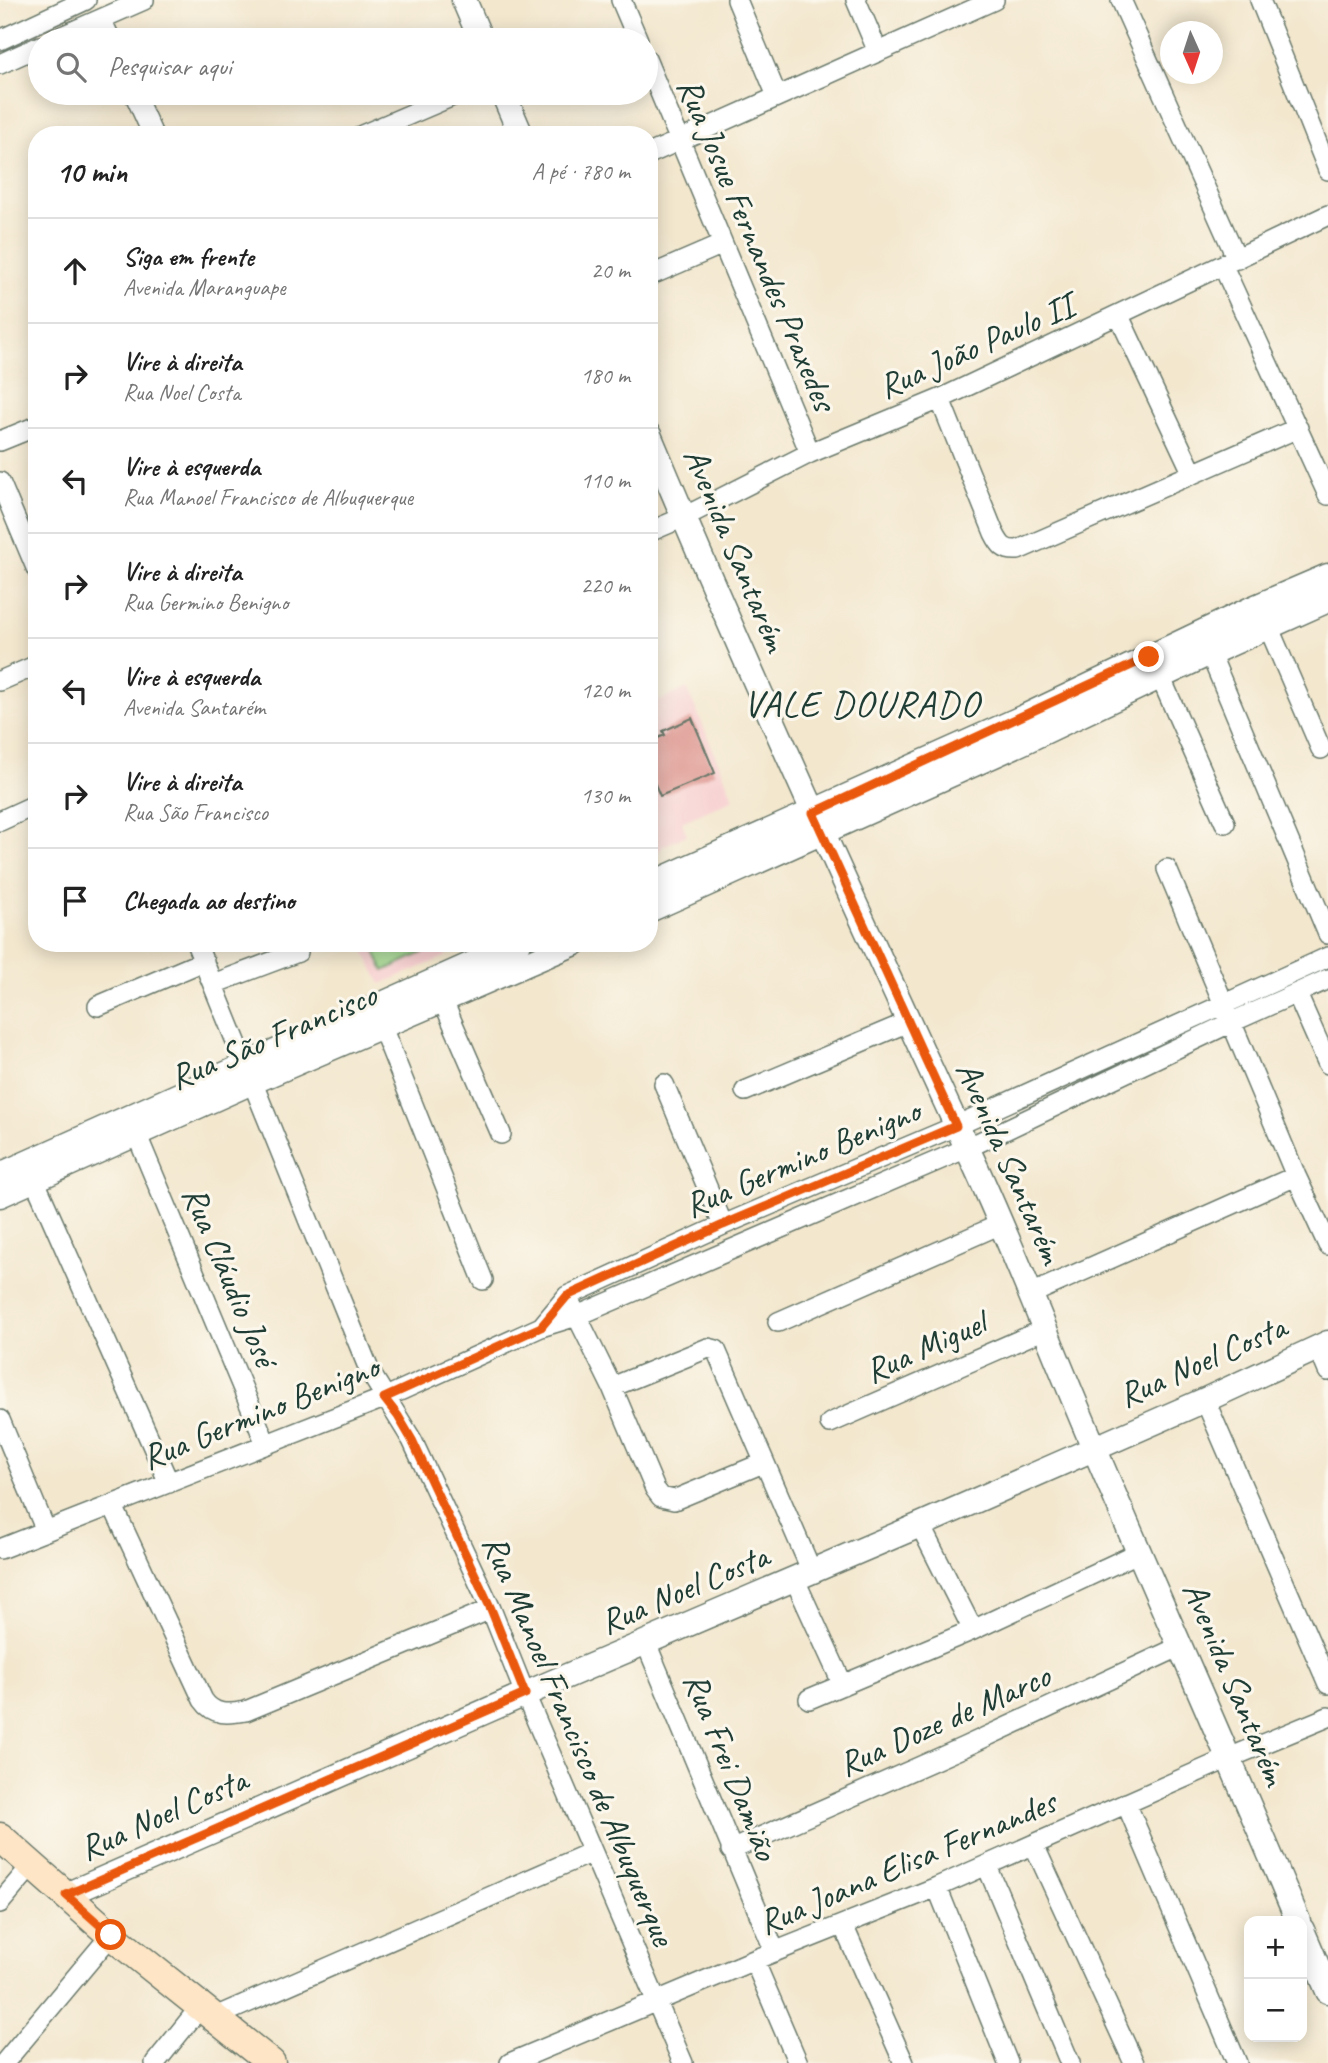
<!DOCTYPE html>
<html lang="pt">
<head>
<meta charset="utf-8">
<style>
	:root { --surface:#fff; --page:#f6f6f6; --text:#222; --muted:#767676; --line:#e0e0e0 }
	body { margin:0; font-family:Caveat,sans-serif; background:var(--page); color:var(--text) }
	.controls { position:absolute; right:21px; bottom:21px; display:grid; overflow:hidden; border-radius:14px; box-shadow:0 4px 18px #0003 }
	.controls button { width:63px; height:63px; display:grid; place-items:center; padding:0; border:0; border-bottom:2px solid var(--line); background:var(--surface); color:var(--text); font:35px sans-serif }
	.compass { position:absolute; left:1160px; top:21px; width:63px; height:63px; border-radius:50%; background:var(--surface); box-shadow:0 4px 18px #0003; rotate:177deg }
	.stop { position:absolute; width:21px; height:21px; margin:-16px; border:5px solid #ea580c; border-radius:50%; background:#fff }
	.stop.end { background:#ea580c; border-color:#fff; box-shadow:0 2px 7px #0008 }
	.list { margin:0; padding:0; list-style:none }
	h2 { display:flex; justify-content:space-between; align-items:center; height:91px; margin:0; padding:0 28px; font-size:30px }
	h2 small { font-size:23px; font-weight:400; color:var(--muted) }
	.list li { display:grid; grid-template-columns:46px 1fr auto; gap:21px; align-items:center; box-sizing:border-box; height:105px; padding:0 28px; border-top:2px solid var(--line) }
	.list b { display:block; font-size:26px; white-space:nowrap }
	.list p { margin:0; font-size:23px; white-space:nowrap; color:var(--muted) }
	.list em { font-size:23px; font-style:normal; color:var(--muted) }
	.icon { flex:none; width:38px; height:38px; fill:none; stroke:currentColor; stroke-width:2; stroke-linecap:round; stroke-linejoin:round }
	.map { position:relative; flex:none; width:1328px; height:2063px; overflow:hidden }
	.search { position:absolute; background:var(--surface); box-shadow:0 4px 18px #0003; left:28px; top:28px; width:630px; height:77px; display:flex; align-items:center; gap:18px; box-sizing:border-box; padding:0 24px; border-radius:38px; color:var(--muted); font-size:26px }
	.panel { position:absolute; background:var(--surface); box-shadow:0 4px 18px #0003; left:28px; top:126px; width:630px; height:826px; border-radius:28px }
	.map>svg:first-child { display:block }
	.built { fill:#f7cfd0 }
	.green { fill:#9cd588; stroke:#5e895e; stroke-width:2 }
	.building { fill:#dc908a }
	.lines { fill:none; stroke-linecap:round; stroke-linejoin:round }
	.minor-casing { stroke:#69786a; stroke-width:22 }
	.tertiary-casing { stroke:#69786a; stroke-width:27 }
	.secondary-casing { stroke:#69786a; stroke-width:31 }
	.minor { stroke:#fff; stroke-width:19 }
	.tertiary { stroke:#fff; stroke-width:24 }
	.secondary { stroke:#fde5c5; stroke-width:28 }
	.route { stroke:#ea580c; stroke-width:9 }
	.labels { text-anchor:middle; dominant-baseline:central; stroke-width:6; stroke-linejoin:round; paint-order:stroke }
	.street-label { font-size:35px; fill:#1f3d34; stroke:#fbf7ec }
	.neighbourhood-label { font-size:37px; letter-spacing:2px; fill:#1f3d34; stroke:#fbf7ec }
</style>
</head>
<body>
<div class="map">
<svg width="1328" height="2063" viewBox="0 0 1328 2063">
	<rect width="100%" height="100%" fill="#fbf7ec"/>
	<filter id="ink" filterUnits="userSpaceOnUse"><feTurbulence type="fractalNoise" baseFrequency=".0143" numOctaves="2"/><feDisplacementMap in="SourceGraphic" scale="14" xChannelSelector="R" yChannelSelector="G"/><feConvolveMatrix kernelMatrix="1 2 1 2 8 2 1 2 1" color-interpolation-filters="sRGB"/></filter>
	<filter id="wash" filterUnits="userSpaceOnUse"><feTurbulence type="fractalNoise" baseFrequency=".00686" numOctaves="4" result="noise"/><feDisplacementMap in="SourceGraphic" scale="28" xChannelSelector="R" yChannelSelector="G"/><feGaussianBlur stdDeviation="1.57" result="paint"/><feColorMatrix in="noise" values="0 0 0 0 0 0 0 0 0 0 0 0 0 0 0 0 0 1.4 0 .05"/><feComposite in="paint" operator="in"/></filter>
	<g filter="url(#wash)">
		<rect width="100%" height="100%" fill="#f3e7ce"/>
		<path class="built" d="M687,688L734,799L682,822L687,835L663,846L654,858L649,860V706Z
			M360,943H450L443,947L447,956L381,984Z"/>
		<path class="green" d="M371,943H438L439,945L384,971Z"/>
		<g id="blocks">
			<path class="building" d="M692,718L715,773L660,796L649,770V742L665,735L663,731Z"/>
		</g>
	</g>
	<g filter="url(#ink)">
		<use href="#blocks" fill-opacity="0" stroke="#69786a" stroke-width="2"/>
		<g class="lines">
			<g class="minor-casing">
				<path id="minor" d="M621,0L638,40
					M737,0L777,96
					M856,0L878,52
					M1121,0L1237,259
					M1260,0L1328,170
					M101,19L111,40
					M0,40L86,0
					M53,40L144,0
					M646,59L810,453
					M0,64L40,46
					M134,93L153,135
					M362,135L460,93
					M649,154L994,0
					M1223,266L1328,495
					M649,276L723,244
					M1119,316L1193,474
					M940,399L994,533C1000,545 1004,551 1018,550L1298,428
					M0,441L37,426
					M0,482L37,570
					M649,532L684,517L810,453L940,399L1328,215
					M1268,626L1321,749
					M1210,653L1328,934
					M1160,676L1225,823
					M0,681L37,665
					M0,821L37,804
					M1167,869L1296,1176L1328,1245
					M196,943L370,1372L412,1440L491,1609L525,1694L683,2063
					M213,984L298,952
					M1297,994L1328,1064
					M443,1001L501,1134
					M98,1006L204,961
					M382,1027L483,1280
					M664,1084L723,1225
					M745,1091L908,1022
					M136,1133L266,1444
					M34,1179L169,1483
					M1031,1294L1296,1176
					M572,1306L612,1387L655,1489L661,1497L674,1500L763,1463
					M778,1322L1001,1224
					M542,1326L567,1296L723,1225L956,1126L1328,957
					M1318,1347L1328,1371
					M612,1387L708,1348L716,1350L812,1572
					M1205,1400L1328,1684
					M0,1420L46,1531
					M830,1423L1045,1329
					M113,1506L203,1700C214,1716 228,1714 246,1711L491,1609
					M920,1525L973,1630
					M0,1549L384,1398L541,1327L577,1316L967,1148L1232,1022L1328,979
					M795,1580L843,1685
					M646,1643L775,1952
					M809,1699L973,1630L1140,1552
					M1126,1803L1237,2063
					M1034,1845L1134,2063
					M731,1850L964,1747L1181,1646
					M987,1866L1070,2063
					M937,1887L1008,2063
					M0,1903L32,1865
					M843,1925L904,2063
					M754,1960L798,2063
					M215,2017L592,1852
					M4,2063L111,1935
					M155,2063L201,2006
					M510,2063L754,1960L937,1887L1229,1758L1328,1717"/>
			</g>
			<g class="tertiary-casing">
				<path id="tertiary" d="M464,0L481,40
					M503,93L521,135
					M649,435C750,676 858,913 968,1150C1014,1248 1052,1350 1095,1450C1162,1607 1232,1763 1298,1921
					M649,885L1024,717L1251,609L1328,576
					M649,910L1023,742L1210,653L1328,600
					M0,1175L519,943
					M0,1195L252,1082L575,943
					M66,1895L525,1694L920,1525L1205,1400L1328,1343
					M1302,1930L1328,1991"/>
			</g>
			<g class="secondary-casing">
				<path id="secondary" d="M0,1837L111,1935L271,2063"/>
			</g>
			<use href="#minor" class="minor"/>
			<use href="#tertiary" class="tertiary"/>
			<use href="#secondary" class="secondary"/>
		</g>
	</g>
	<g class="lines" filter="url(#ink)">
		<path class="route" d="M111,1935L66,1895L525,1694L491,1609L412,1440L398,1416L384,1398L541,1327L567,1296L723,1225L956,1126L813,813L1149,657"/>
	</g>
	<g class="labels">
		<g class="street-label">
			<text transform="translate(757 244) rotate(67)">Rua Josue Fernandes Praxedes</text>
			<text transform="translate(976 346) rotate(-24)">Rua João Paulo II</text>
			<text transform="translate(736 549) rotate(67)">Avenida Santarém</text>
			<text transform="translate(273 1036) rotate(-23)">Rua São Francisco</text>
			<text transform="translate(802 1158) rotate(-23)">Rua Germino Benigno</text>
			<text transform="translate(1010 1162) rotate(66)">Avenida Santarém</text>
			<text transform="translate(230 1276) rotate(67)">Rua Cláudio José</text>
			<text transform="translate(925 1347) rotate(-24)">Rua Miguel</text>
			<text transform="translate(1202 1361) rotate(-24)">Rua Noel Costa</text>
			<text transform="translate(260 1412) rotate(-22)">Rua Germino Benigno</text>
			<text transform="translate(684 1589) rotate(-23)">Rua Noel Costa</text>
			<text transform="translate(1235 1683) rotate(67)">Avenida Santarém</text>
			<text transform="translate(944 1720) rotate(-24)">Rua Doze de Marco</text>
			<text transform="translate(579 1740) rotate(67)">Rua Manoel Francisco de Albuquerque</text>
			<text transform="translate(731 1766) rotate(68)">Rua Frei Damião</text>
			<text transform="translate(163 1814) rotate(-24)">Rua Noel Costa</text>
			<text transform="translate(907 1862) rotate(-23)">Rua Joana Elisa Fernandes</text>
		</g>
		<g class="neighbourhood-label">
			<text x="862" y="703">VALE DOURADO</text>
		</g>
	</g>
</svg>
<div class="controls">
<button>+</button>
<button>−</button>
</div>
<svg class="compass" viewBox="-18 -18 36 36"><path d="M0-13l5 13h-10z" fill="#e53935"/><path d="M0 13l5-13h-10z" fill="#767676"/></svg>
<div class="stop" style="left:111px;top:1935px"></div>
<div class="stop end" style="left:1149px;top:657px"></div>
<div class="search"><svg class="icon" aria-label="search" viewBox="0 0 24 24"><circle cx="10" cy="10" r="6"/><path d="M15 15l6 6"/></svg>Pesquisar aqui</div>
<section class="panel">
<h2>10 min<small>A pé · 780 m</small></h2>
<ul class="list">
<li><svg class="icon" aria-label="ahead" viewBox="0 0 24 24"><path d="M12 20V5M6 11l6-6 6 6"/></svg><div><b>Siga em frente</b><p>Avenida Maranguape</p></div><em>20 m</em></li>
<li><svg class="icon" aria-label="right" viewBox="0 0 24 24"><path d="M7 20v-9h11M14 6l5 5-5 5"/></svg><div><b>Vire à direita</b><p>Rua Noel Costa</p></div><em>180 m</em></li>
<li><svg class="icon" aria-label="left" viewBox="0 0 24 24"><path d="M17 20v-9H6M10 6l-5 5 5 5"/></svg><div><b>Vire à esquerda</b><p>Rua Manoel Francisco de Albuquerque</p></div><em>110 m</em></li>
<li><svg class="icon" aria-label="right" viewBox="0 0 24 24"><path d="M7 20v-9h11M14 6l5 5-5 5"/></svg><div><b>Vire à direita</b><p>Rua Germino Benigno</p></div><em>220 m</em></li>
<li><svg class="icon" aria-label="left" viewBox="0 0 24 24"><path d="M17 20v-9H6M10 6l-5 5 5 5"/></svg><div><b>Vire à esquerda</b><p>Avenida Santarém</p></div><em>120 m</em></li>
<li><svg class="icon" aria-label="right" viewBox="0 0 24 24"><path d="M7 20v-9h11M14 6l5 5-5 5"/></svg><div><b>Vire à direita</b><p>Rua São Francisco</p></div><em>130 m</em></li>
<li><svg class="icon" aria-label="arrive" viewBox="0 0 24 24"><path d="M6 21V4h12l-3 4 3 4H6"/></svg><div><b>Chegada ao destino</b></div></li>
</ul>
</section>
</div>
</body>
</html>
